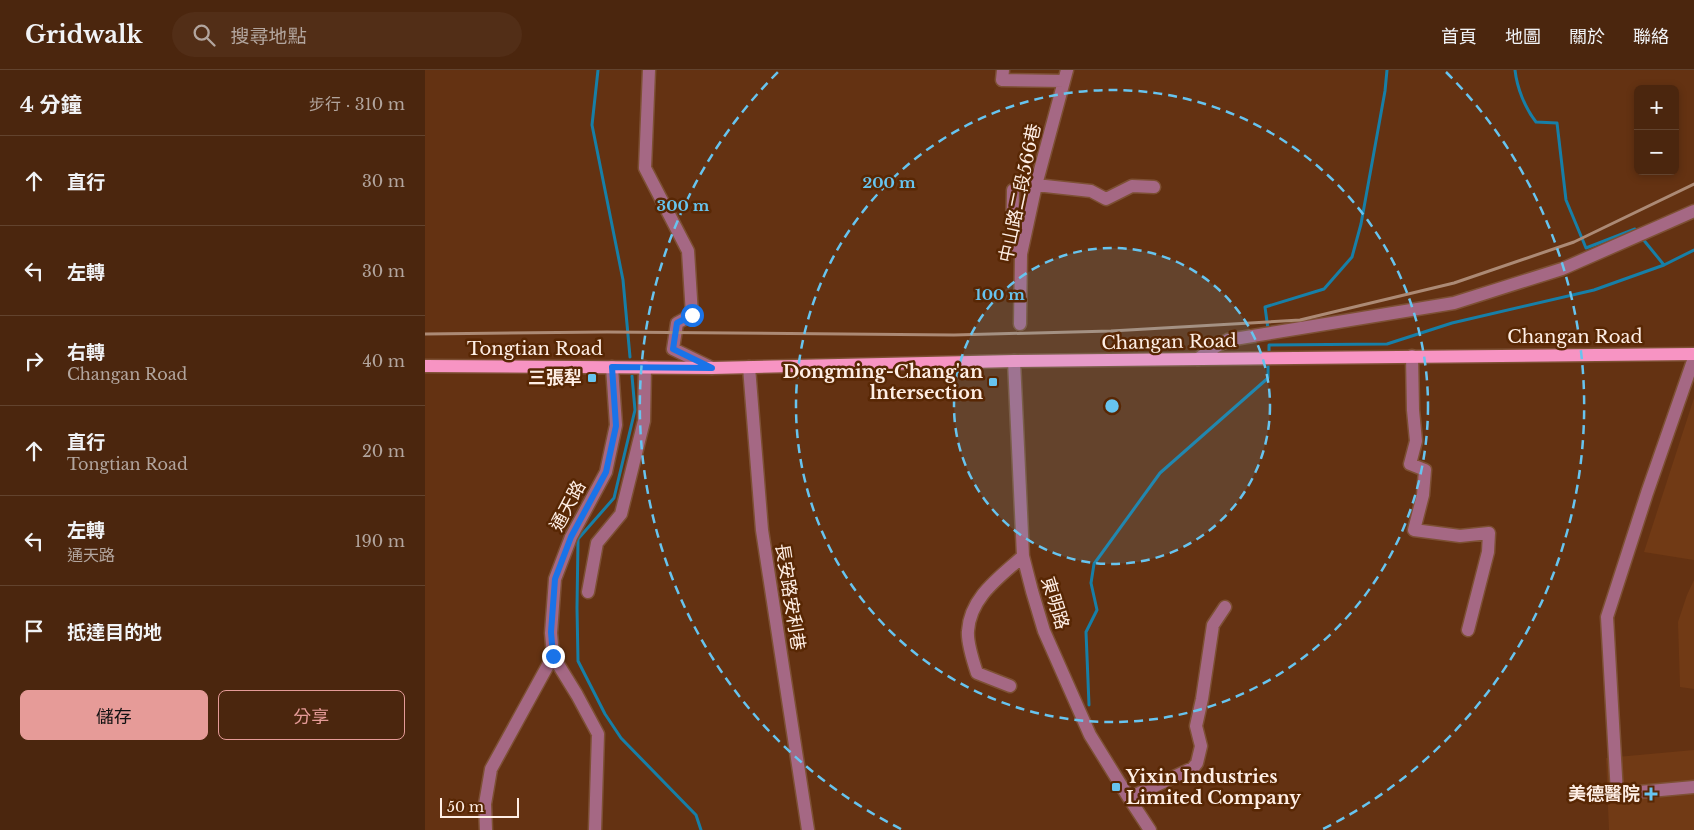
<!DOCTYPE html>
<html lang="zh-TW">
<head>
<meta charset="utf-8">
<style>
	:root { --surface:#4b260e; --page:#522e17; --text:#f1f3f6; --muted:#b2a59e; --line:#62432e; --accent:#e69b98 }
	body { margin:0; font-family:"Libre Baskerville","Noto Sans TC",serif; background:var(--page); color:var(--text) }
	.controls { position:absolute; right:15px; top:15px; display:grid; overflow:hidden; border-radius:8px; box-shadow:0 2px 8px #0003 }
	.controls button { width:45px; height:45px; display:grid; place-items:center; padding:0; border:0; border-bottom:1px solid var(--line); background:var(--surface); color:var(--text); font:25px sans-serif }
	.scale { position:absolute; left:15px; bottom:12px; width:79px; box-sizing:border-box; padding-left:5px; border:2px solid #feeee5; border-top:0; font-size:14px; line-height:18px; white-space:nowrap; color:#feeee5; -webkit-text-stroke:4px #582704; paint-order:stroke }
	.stop { position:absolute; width:15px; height:15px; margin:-11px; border:4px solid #1a73e8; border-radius:50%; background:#fff }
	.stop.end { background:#1a73e8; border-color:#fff; box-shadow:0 1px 5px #0008 }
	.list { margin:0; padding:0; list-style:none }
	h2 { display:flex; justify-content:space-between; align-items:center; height:65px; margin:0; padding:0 20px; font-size:21px }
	h2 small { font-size:16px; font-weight:400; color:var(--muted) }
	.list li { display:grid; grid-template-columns:32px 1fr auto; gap:15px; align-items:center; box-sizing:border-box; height:90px; padding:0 20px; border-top:1px solid var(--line) }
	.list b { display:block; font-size:19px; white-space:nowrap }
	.list p { margin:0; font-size:16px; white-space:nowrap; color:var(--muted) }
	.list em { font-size:16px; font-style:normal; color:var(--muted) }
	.actions { display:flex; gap:10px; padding:15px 20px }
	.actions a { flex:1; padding:11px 0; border:1px solid var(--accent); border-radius:8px; text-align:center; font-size:18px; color:var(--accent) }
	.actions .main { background:var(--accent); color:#111 }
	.icon { flex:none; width:28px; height:28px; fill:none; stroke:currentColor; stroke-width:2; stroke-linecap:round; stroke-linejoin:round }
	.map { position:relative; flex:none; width:1269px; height:760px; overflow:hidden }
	header { display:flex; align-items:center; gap:30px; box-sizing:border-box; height:70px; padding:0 25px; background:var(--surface); border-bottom:1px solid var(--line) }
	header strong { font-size:24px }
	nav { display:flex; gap:28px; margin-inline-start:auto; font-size:18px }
	.search { width:350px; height:45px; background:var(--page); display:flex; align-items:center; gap:12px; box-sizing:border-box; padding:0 18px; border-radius:28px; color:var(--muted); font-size:19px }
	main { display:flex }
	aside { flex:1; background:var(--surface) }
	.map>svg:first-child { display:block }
	.built { fill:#713a15 }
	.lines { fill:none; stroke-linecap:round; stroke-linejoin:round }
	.stream { stroke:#177fa7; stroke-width:3 }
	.minor-casing { stroke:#7d5034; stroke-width:15 }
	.major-casing { stroke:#7d5034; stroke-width:15 }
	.minor { stroke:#a56884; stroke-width:12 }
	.major { stroke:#f794c3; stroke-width:12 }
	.rail { stroke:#ac8a75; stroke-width:3 }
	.route { stroke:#1a73e8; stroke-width:6 }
	.ring { fill:none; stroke:#67c4ef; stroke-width:2.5; stroke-dasharray:9 6 }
	.poi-dot { fill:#67c4ef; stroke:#582704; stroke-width:2 }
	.labels { text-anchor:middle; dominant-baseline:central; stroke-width:5; stroke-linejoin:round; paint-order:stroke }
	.street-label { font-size:18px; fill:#feeee5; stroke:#582704 }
	.poi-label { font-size:18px; font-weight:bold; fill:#feeee5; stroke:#582704; text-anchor:end }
	.centre { fill:#67c4ef; stroke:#582704; stroke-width:2.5 }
	.ring-label { font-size:15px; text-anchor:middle; font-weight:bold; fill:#67c4ef; stroke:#582704; stroke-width:5; stroke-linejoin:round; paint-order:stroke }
</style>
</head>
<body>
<header>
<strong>Gridwalk</strong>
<div class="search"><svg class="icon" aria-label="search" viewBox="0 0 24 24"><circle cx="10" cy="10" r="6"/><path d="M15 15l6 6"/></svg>搜尋地點</div>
<nav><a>首頁</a><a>地圖</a><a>關於</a><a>聯絡</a></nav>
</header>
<main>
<aside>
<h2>4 分鐘<small>步行 · 310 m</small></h2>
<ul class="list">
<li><svg class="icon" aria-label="ahead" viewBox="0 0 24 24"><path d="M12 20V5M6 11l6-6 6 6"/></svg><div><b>直行</b></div><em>30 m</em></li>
<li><svg class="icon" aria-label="left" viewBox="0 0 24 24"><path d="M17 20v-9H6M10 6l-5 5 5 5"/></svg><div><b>左轉</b></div><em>30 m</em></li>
<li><svg class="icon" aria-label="right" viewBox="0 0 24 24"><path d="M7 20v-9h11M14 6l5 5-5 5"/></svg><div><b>右轉</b><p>Changan Road</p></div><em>40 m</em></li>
<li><svg class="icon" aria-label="ahead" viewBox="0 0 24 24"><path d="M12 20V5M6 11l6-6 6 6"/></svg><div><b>直行</b><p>Tongtian Road</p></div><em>20 m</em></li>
<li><svg class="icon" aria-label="left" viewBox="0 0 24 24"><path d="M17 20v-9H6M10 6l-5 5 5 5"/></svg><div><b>左轉</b><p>通天路</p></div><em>190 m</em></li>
<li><svg class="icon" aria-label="arrive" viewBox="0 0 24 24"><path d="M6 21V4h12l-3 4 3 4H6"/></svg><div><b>抵達目的地</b></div></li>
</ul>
<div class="actions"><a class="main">儲存</a><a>分享</a></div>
</aside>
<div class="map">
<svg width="1269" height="760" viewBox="0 0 1269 760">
	<rect width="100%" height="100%" fill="#643212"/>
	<path class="built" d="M1269,328V490L1219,482Z
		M1269,510V619L1255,617L1253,552L1262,525Z
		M1269,680V760H1184L1181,688Z"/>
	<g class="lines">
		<path class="stream" d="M173,0L167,55L198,210L205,287
			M1090,0C1092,18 1100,38 1111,52L1132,53L1141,130L1161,178L1210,159L1212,162
			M1217,168L1239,195
			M843,259L840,237L899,219L927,187L936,154L960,21L962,0
			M844,285V275L962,274L1027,253L1169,220L1239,195L1269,180
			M207,306L210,340L189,428L153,469L152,538L153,591L180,644L196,668L271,745L276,760
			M664,635L661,562L672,540L666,513L669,494L735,403L843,308V291"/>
		<g class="minor-casing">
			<path id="minor" d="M224,0L220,98L263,181L267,245L252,253L248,279L287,298
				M578,0L577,10L639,11
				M611,115L666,121L681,129L707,116L729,117
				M588,120L587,174L596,184
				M595,254L596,184L611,115L642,0
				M987,286L988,340L991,371L985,394L1000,400L998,425L989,460L1035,466L1064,463L1063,482L1043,560
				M1269,288L1222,423L1182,547L1192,724L1269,717
				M773,289L790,277L803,270L1029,233L1137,199L1269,141
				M589,291L598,486L607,521L619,561L665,665L704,728L725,760
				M324,297L337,460L383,760
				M163,522L172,473L196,444L219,351L220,297
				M585,616L552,603C548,591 542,573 543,561C545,527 575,507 598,486
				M704,728L768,698L772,693L776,676L771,656L777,629L788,555L800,537
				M61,760L60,734L66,699L128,586
				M170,760L173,664L152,625L128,586L126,563L130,509L146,467L181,402L191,355L187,297"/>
		</g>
		<g class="major-casing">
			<path id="major" d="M0,296L287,298L589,291L1269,284"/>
		</g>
		<use href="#minor" class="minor"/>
		<use href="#major" class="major"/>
		<path class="rail" d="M0,264L182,262L529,265L686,261L875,250L1029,213L1149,172L1269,114"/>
	</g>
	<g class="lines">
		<path class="route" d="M128,586L126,562L130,509L146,467L181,402L191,356L187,297L287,298L248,279L252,253L267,245"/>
	</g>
	<circle cx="687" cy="336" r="158" fill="#67c4ef" fill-opacity=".12"/>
	<g class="ring">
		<circle cx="687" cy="336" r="158"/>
		<circle cx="687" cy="336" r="316"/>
		<path d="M476 759A473 473 0 0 1 353 2M1021 2A473 473 0 0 1 898 759"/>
	</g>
	<g class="poi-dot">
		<rect x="162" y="303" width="10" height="10" rx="2.5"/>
		<rect x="563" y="307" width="10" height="10" rx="2.5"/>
		<rect x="686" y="712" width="10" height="10" rx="2.5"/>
		<path d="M1223.5 716.5h5v5h5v5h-5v5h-5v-5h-5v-5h5z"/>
	</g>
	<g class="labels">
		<g class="street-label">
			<text transform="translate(595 123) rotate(-78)">中山路二段566巷</text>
			<text x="1150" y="267">Changan Road</text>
			<text transform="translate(744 272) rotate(-1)">Changan Road</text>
			<text x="110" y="279">Tongtian Road</text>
			<text transform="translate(143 436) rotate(-62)">通天路</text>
			<text transform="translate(365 527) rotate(81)">長安路安利巷</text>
			<text transform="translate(630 533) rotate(73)">東明路</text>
		</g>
		<g class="poi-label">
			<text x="558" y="302">Dongming-Chang'an<tspan x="558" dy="21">lntersection</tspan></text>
			<text x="157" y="308">三張犁</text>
			<text x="701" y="707" text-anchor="start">Yixin Industries<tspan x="701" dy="21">Limited Company</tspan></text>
			<text x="1215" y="724">美德醫院</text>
		</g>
	</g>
	<circle cx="687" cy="336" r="8" class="centre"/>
	<g class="ring-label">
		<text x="464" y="118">200 m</text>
		<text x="258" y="141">300 m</text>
		<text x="575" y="230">100 m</text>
	</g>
</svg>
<div class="controls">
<button>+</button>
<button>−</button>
</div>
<div class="scale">50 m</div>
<div class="stop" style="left:267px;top:245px"></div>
<div class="stop end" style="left:128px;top:586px"></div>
</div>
</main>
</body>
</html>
